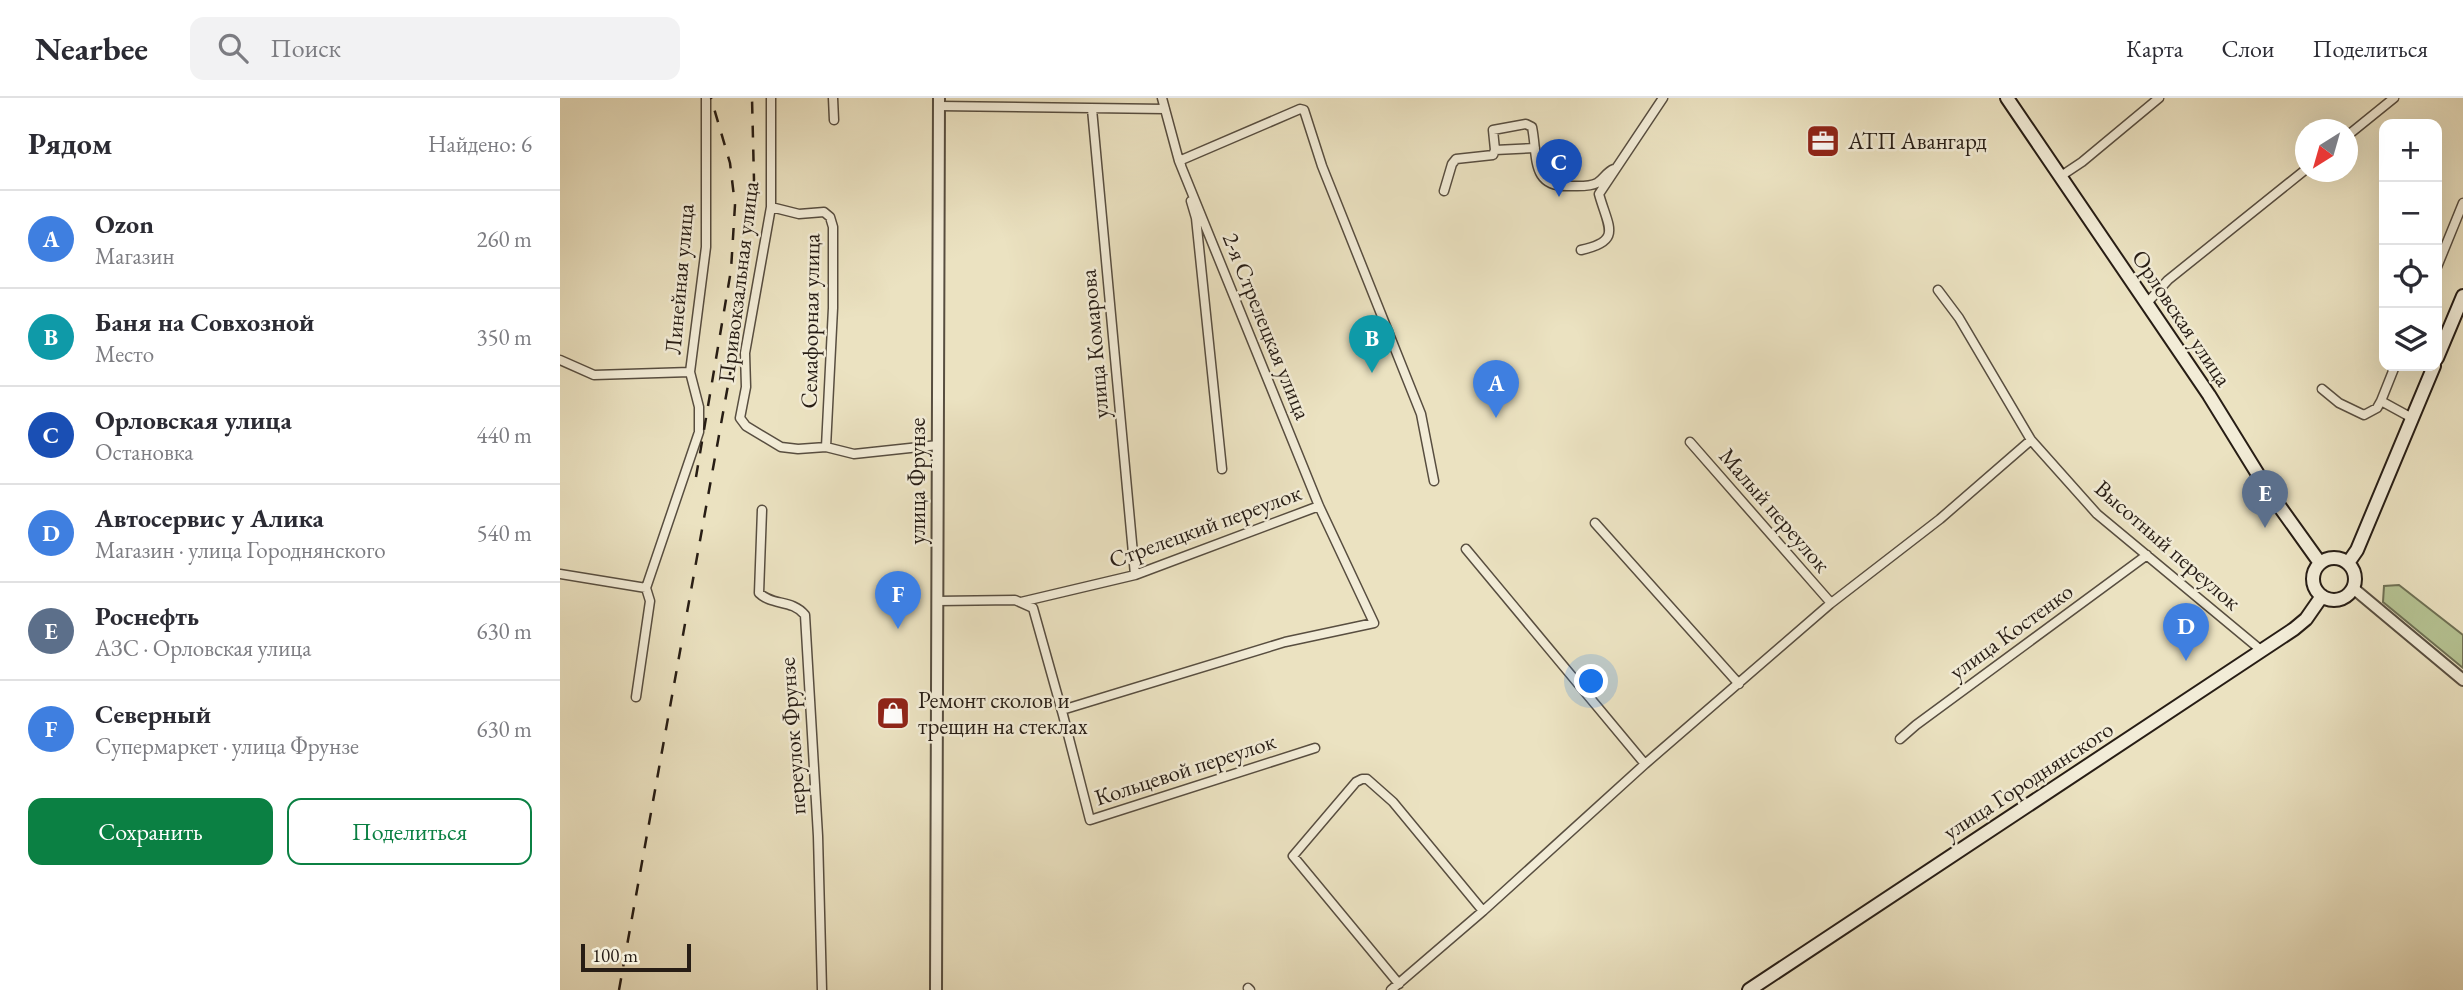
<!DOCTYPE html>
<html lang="ru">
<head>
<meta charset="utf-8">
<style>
	:root { --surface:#fff; --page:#f2f2f3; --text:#2b2b33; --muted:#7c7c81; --line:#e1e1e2; --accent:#0b8043 }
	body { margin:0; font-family:"EB Garamond",serif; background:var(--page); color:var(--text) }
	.controls { position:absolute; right:21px; top:21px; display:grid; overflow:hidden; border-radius:14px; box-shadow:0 7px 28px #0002 }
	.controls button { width:63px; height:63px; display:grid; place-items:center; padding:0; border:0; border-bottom:2px solid var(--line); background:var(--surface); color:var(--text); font:35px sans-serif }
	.compass { position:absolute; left:1735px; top:21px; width:63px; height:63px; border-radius:50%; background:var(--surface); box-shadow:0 7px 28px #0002; rotate:217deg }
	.scale { position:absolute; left:21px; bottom:18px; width:110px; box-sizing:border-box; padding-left:7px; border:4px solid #271d15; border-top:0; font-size:19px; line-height:24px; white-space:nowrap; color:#271d15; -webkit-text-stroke:5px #f2ecd7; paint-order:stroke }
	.you { position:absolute; left:1032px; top:584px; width:24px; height:24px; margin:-18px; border:5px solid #fff; border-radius:50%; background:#1a73e8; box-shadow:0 0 0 10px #1a73e833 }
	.badge { display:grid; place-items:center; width:46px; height:46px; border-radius:50%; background:var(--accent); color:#fff; font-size:23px; font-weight:700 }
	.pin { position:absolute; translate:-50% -58px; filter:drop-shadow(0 2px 4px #0008) }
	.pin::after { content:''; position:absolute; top:37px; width:24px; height:21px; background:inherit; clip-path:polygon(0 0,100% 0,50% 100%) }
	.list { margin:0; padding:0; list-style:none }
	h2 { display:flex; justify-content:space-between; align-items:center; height:91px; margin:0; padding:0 28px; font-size:30px }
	h2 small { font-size:23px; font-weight:400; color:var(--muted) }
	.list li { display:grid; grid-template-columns:46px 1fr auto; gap:21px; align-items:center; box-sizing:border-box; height:98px; padding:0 28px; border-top:2px solid var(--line) }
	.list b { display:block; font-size:26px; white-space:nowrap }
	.list p { margin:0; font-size:23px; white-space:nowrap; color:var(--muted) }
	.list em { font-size:23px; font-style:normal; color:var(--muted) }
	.actions { display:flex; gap:14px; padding:21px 28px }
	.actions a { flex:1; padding:16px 0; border:2px solid var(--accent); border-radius:14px; text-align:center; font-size:24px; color:var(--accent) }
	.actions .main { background:var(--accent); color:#fff }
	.icon { flex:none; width:38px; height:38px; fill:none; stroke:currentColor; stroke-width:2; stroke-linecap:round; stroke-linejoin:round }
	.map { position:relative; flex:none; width:1903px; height:892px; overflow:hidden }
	header { display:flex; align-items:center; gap:42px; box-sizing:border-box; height:98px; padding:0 35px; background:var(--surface); border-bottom:2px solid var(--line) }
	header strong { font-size:33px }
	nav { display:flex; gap:38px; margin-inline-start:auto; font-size:24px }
	.search { width:490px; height:63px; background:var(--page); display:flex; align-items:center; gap:18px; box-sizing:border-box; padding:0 24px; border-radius:14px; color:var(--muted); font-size:26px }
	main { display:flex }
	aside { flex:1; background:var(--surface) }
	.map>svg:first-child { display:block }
	.green { fill:#b6c494; stroke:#6e7054; stroke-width:2 }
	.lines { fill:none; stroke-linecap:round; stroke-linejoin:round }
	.minor-casing { stroke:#584e40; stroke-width:11 }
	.tertiary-casing { stroke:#584e40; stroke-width:14 }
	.secondary-casing { stroke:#271d15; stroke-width:16 }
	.minor { stroke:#f2ecd7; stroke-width:8 }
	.tertiary { stroke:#f2ecd7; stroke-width:10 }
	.secondary { stroke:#f2ecd7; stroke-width:12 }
	.rail { stroke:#271d15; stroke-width:2.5; stroke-dasharray:12 12; stroke-linecap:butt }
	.labels { text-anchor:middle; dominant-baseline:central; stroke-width:5; stroke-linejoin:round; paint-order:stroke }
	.poi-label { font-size:23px; fill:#271d15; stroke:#f2ecd7; text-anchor:start }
	.street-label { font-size:23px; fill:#271d15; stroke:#f2ecd7 }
</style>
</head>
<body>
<header>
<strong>Nearbee</strong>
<div class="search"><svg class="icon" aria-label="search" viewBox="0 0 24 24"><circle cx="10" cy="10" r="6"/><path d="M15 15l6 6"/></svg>Поиск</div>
<nav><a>Карта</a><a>Слои</a><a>Поделиться</a></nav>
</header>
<main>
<aside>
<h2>Рядом<small>Найдено: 6</small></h2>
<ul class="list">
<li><span class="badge" style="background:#3f7fe0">A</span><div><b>Ozon</b><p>Магазин</p></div><em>260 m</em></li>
<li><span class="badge" style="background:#0f9aa8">B</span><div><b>Баня на Совхозной</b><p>Место</p></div><em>350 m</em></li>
<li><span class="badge" style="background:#1a4fb4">C</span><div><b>Орловская улица</b><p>Остановка</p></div><em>440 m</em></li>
<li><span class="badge" style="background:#3f7fe0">D</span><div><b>Автосервис у Алика</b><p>Магазин · улица Городнянского</p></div><em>540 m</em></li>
<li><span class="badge" style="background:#5c6f8a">E</span><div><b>Роснефть</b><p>АЗС · Орловская улица</p></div><em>630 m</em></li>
<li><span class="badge" style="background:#3f7fe0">F</span><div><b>Северный</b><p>Супермаркет · улица Фрунзе</p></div><em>630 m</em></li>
</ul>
<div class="actions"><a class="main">Сохранить</a><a>Поделиться</a></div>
</aside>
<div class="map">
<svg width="1903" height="892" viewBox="0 0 1903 892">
	<rect width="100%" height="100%" fill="#ebe2c1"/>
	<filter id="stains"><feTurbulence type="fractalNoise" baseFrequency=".00286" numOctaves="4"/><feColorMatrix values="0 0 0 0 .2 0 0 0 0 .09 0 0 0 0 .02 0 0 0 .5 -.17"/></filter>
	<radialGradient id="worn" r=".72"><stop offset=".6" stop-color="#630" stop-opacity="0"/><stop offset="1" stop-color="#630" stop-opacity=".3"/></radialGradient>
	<path class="green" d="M1839,487L1903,537V570L1823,504L1824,488Z"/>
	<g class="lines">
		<g class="minor-casing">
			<path id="minor" d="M211,0V109L185,255L186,289L180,320L186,328L221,349L238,351L266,349L294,356L378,347
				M273,0L274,22
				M379,8L605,11
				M532,11L575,477
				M1787,38L1834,0
				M935,52L975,50
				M621,67L619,63L740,11L744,12L762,68L861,316L874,383
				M1501,78L1522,64L1599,0
				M884,93L892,66L896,61L933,57L935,52L933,32L966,26L972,29C978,58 970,90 1010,88C1019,88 1030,89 1037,85C1044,81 1046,74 1054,71
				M631,103L636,120L662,371
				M211,109L239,116L264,114L270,119L273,129V210L266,349
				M1021,152C1063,143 1048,129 1039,96L1103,0
				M1877,169L1903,105
				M1378,192L1399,220L1471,342L1537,416L1702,553
				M1587,205L1608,182L1745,72
				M0,262L34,277L130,274
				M1835,268L1821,303L1852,320
				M1762,291L1779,305L1804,317L1817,310L1821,303
				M1130,344L1271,505
				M202,412L199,495C212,508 232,501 245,517L258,738L262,892
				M1035,425L1179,586
				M906,451L1085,666
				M0,476L86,490
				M377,503L455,502L473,510L503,617L530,722L755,650
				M461,504L575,477L759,408
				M76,599L90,503L86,490L139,334V309L130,274L146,149V0
				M502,612L725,544L814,525L759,408L619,63L602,0
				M1340,641L1356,627L1587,457
				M839,886L733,758L796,684L802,681H807L833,704L923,813
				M688,890L690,892
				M831,892L923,813L1085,666L1270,506L1380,421L1471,342"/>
		</g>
		<g class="tertiary-casing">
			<path id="tertiary" d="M1793,490L1903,582
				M376,892L379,0"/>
		</g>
		<g class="secondary-casing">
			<path id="secondary" d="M1447,0L1649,297L1707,391L1760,465
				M1877,260L1903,198
				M1753 481a21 21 0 1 1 42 0a21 21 0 1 1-42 0Z
				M1788,465L1797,452L1874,268
				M1189,892L1734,531L1746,521L1762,498"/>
		</g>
		<use href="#minor" class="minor"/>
		<use href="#tertiary" class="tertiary"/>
		<use href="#secondary" class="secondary"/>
		<path class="rail" d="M136,379L171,172L175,107L170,65L151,0
			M59,892L183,204L194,82L192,0"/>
	</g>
	<defs>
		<g id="office-square" transform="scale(1.75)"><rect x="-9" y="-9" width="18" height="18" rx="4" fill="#8f2418" stroke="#f2ecd7"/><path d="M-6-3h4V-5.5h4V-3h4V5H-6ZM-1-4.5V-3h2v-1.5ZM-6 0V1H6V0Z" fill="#fff"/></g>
		<g id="shop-square" transform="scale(1.75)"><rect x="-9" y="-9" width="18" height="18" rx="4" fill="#8f2418" stroke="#f2ecd7"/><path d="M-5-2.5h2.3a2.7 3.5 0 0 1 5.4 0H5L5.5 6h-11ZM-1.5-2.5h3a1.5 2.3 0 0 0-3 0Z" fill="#fff"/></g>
	</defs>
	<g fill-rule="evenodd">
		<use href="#office-square" x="1263" y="43"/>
		<use href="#shop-square" x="333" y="615"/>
	</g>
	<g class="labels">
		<g class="poi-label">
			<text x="1288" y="43">АТП Авангард</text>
			<text x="358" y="602">Ремонт сколов и<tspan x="358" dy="26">трещин на стеклах</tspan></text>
		</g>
		<g class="street-label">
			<text transform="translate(119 181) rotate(-85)">Линейная улица</text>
			<text transform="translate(178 184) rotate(-83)">Привокзальная улица</text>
			<text transform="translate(1622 220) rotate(56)">Орловская улица</text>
			<text transform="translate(250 223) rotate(-89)">Семафорная улица</text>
			<text transform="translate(707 228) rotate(68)">2-я Стрелецкая улица</text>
			<text transform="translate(534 246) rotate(-95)">улица Комарова</text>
			<text transform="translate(357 383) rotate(-90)">улица Фрунзе</text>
			<text transform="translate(1215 412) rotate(49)">Малый переулок</text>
			<text transform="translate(645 428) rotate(-20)">Стрелецкий переулок</text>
			<text transform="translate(1608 447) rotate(41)">Высотный переулок</text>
			<text transform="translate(1451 533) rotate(-36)">улица Костенко</text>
			<text transform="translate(232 638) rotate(-94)">переулок Фрунзе</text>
			<text transform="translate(625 671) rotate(-18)">Кольцевой переулок</text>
			<text transform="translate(1468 682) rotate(-33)">улица Городнянского</text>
		</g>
	</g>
	<rect width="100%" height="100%" filter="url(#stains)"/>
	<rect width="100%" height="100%" fill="url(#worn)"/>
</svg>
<div class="controls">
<button>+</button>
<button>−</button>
<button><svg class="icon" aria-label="locate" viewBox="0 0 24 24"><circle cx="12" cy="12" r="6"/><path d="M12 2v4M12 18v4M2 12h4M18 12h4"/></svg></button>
<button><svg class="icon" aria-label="layers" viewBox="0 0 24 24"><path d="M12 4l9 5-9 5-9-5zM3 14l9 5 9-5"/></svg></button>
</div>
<svg class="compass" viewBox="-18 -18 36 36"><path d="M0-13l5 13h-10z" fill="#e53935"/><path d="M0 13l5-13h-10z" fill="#7c7c81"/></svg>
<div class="scale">100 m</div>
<div class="you"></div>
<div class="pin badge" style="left:936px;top:320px;background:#3f7fe0">A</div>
<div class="pin badge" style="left:812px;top:275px;background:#0f9aa8">B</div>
<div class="pin badge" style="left:999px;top:99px;background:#1a4fb4">C</div>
<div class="pin badge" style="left:1626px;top:563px;background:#3f7fe0">D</div>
<div class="pin badge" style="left:1705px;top:430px;background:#5c6f8a">E</div>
<div class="pin badge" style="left:338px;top:531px;background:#3f7fe0">F</div>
</div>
</main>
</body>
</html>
